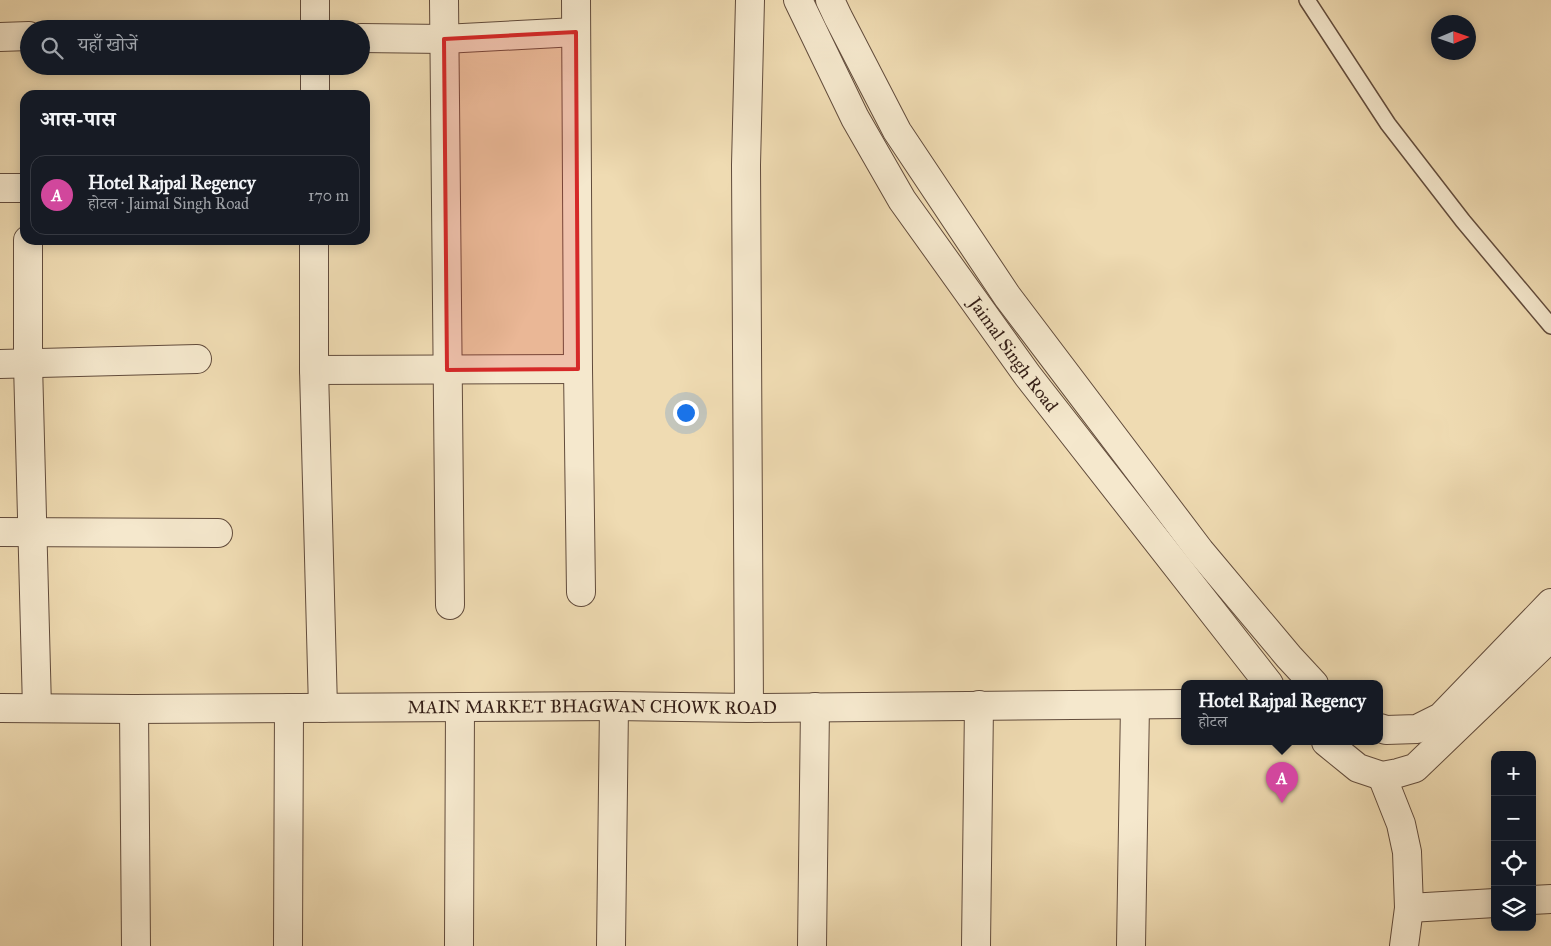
<!DOCTYPE html>
<html lang="hi">
<head>
<meta charset="utf-8">
<style>
	:root { --surface:#171b24; --page:#242831; --text:#f1f3f6; --muted:#9ea1a6; --line:#363941; --accent:#ea580c }
	body { margin:0; font-family:"IM FELL Great Primer","Noto Serif Devanagari",serif; background:var(--page); color:var(--text) }
	.controls { position:absolute; right:15px; bottom:15px; display:grid; overflow:hidden; border-radius:10px; box-shadow:0 2px 12px #0003 }
	.controls button { width:45px; height:45px; display:grid; place-items:center; padding:0; border:0; border-bottom:1px solid var(--line); background:var(--surface); color:var(--text); font:25px sans-serif }
	.compass { position:absolute; left:1431px; top:15px; width:45px; height:45px; border-radius:50%; background:var(--surface); box-shadow:0 2px 12px #0003; rotate:88deg }
	.you { position:absolute; left:685px; top:412px; width:18px; height:18px; margin:-12px; border:4px solid #fff; border-radius:50%; background:#1a73e8; box-shadow:0 0 0 8px #1a73e833 }
	.badge { display:grid; place-items:center; width:32px; height:32px; border-radius:50%; background:var(--accent); color:#fff; font-size:16px; font-weight:700 }
	.pin { position:absolute; translate:-50% -41px; filter:drop-shadow(0 1px 2px #0008) }
	.pin::after { content:''; position:absolute; top:26px; width:18px; height:15px; background:inherit; clip-path:polygon(0 0,100% 0,50% 100%) }
	.popup { position:absolute; left:1181px; top:680px; width:202px; height:65px; box-sizing:border-box; display:grid; place-content:center; border-radius:10px; background:var(--surface); filter:drop-shadow(0 1px 4px #0005); font-size:16px; white-space:nowrap; color:var(--muted) }
	.popup b { font-size:19px; color:var(--text) }
	.popup::after { content:''; position:absolute; left:50%; top:100%; margin-left:-10px; border:10px solid transparent; border-top-color:var(--surface) }
	.list { margin:0; padding:0; list-style:none }
	h2 { display:flex; justify-content:space-between; align-items:center; height:65px; margin:0; padding:0 20px; font-size:21px }
	h2 small { font-size:16px; font-weight:400; color:var(--muted) }
	.list li { display:grid; grid-template-columns:32px 1fr auto; gap:15px; align-items:center; box-sizing:border-box; height:80px; margin:0 10px 10px; padding:0 10px; border:1px solid var(--line); border-radius:15px }
	.list b { display:block; font-size:19px; white-space:nowrap }
	.list p { margin:0; font-size:16px; white-space:nowrap; color:var(--muted) }
	.list em { font-size:16px; font-style:normal; color:var(--muted) }
	.icon { flex:none; width:28px; height:28px; fill:none; stroke:currentColor; stroke-width:2; stroke-linecap:round; stroke-linejoin:round }
	.map { position:relative; flex:none; width:1551px; height:946px; overflow:hidden }
	.search { position:absolute; background:var(--surface); box-shadow:0 2px 12px #0003; left:20px; top:20px; width:350px; height:55px; display:flex; align-items:center; gap:12px; box-sizing:border-box; padding:0 18px; border-radius:28px; color:var(--muted); font-size:19px }
	.panel { position:absolute; background:var(--surface); box-shadow:0 2px 12px #0003; left:20px; top:90px; width:350px; height:155px; border-radius:15px }
	.map>svg:first-child { display:block }
	.lines { fill:none; stroke-linecap:round; stroke-linejoin:round }
	.service-casing { stroke:#624c3c; stroke-width:18 }
	.minor-casing { stroke:#624c3c; stroke-width:30 }
	.tertiary-casing { stroke:#624c3c; stroke-width:30 }
	.service { stroke:#f5e8cd; stroke-width:15 }
	.minor { stroke:#f5e8cd; stroke-width:28 }
	.tertiary { stroke:#f5e8cd; stroke-width:28 }
	.marked { fill:#d62828; fill-opacity:0.2; stroke:#d62828; stroke-width:4; stroke-linejoin:round }
	.labels { text-anchor:middle; dominant-baseline:central; stroke-width:4.5; stroke-linejoin:round; paint-order:stroke }
	.street-label { font-size:18px; fill:#331d15; stroke:#f5e8cd }
</style>
</head>
<body>
<div class="map">
<svg width="1551" height="946" viewBox="0 0 1551 946">
	<rect width="100%" height="100%" fill="#efdbb2"/>
	<filter id="stains"><feTurbulence type="fractalNoise" baseFrequency=".004" numOctaves="4"/><feColorMatrix values="0 0 0 0 .2 0 0 0 0 .09 0 0 0 0 .02 0 0 0 .5 -.17"/></filter>
	<radialGradient id="worn" r=".72"><stop offset=".6" stop-color="#630" stop-opacity="0"/><stop offset="1" stop-color="#630" stop-opacity=".3"/></radialGradient>
	<g class="lines">
		<g class="service-casing">
			<path id="service" d="M1307,0L1388,124L1463,221L1551,326"/>
		</g>
		<g class="minor-casing">
			<g id="minor">
				<path d="M444,0L450,605"/>
				<path d="M576,0L578,369L581,592"/>
				<path d="M315,29V0"/>
				<path d="M0,37L29,36"/>
				<path d="M361,38L444,39L576,32"/>
				<path d="M315,95V66"/>
				<path d="M0,188H25"/>
				<path d="M28,240V364L37,708"/>
				<path d="M314,240V370L323,708"/>
				<path d="M0,364L197,359"/>
				<path d="M314,370L578,369"/>
				<path d="M0,532L218,533"/>
				<path id="s1" d="M0,708L134,709L614,706L749,708L1184,704"/>
				<path d="M749,708L746,165L750,0"/>
				<path d="M134,709L136,946"/>
				<path d="M1382,776L1401,824L1407,852L1409,908L1404,946"/>
				<path d="M1532,900L1551,899"/>
				<path d="M1409,908L1495,903"/>
				<path d="M288,946L289,708"/>
				<path d="M459,946L460,707"/>
				<path d="M611,946L614,706"/>
				<path d="M812,946L815,707"/>
				<path d="M976,946L979,705"/>
				<path d="M1131,946L1135,705"/>
			</g>
		</g>
		<g class="tertiary-casing">
			<g id="tertiary">
				<path id="s2" d="M798,0L855,118L902,200L1028,376L1269,684"/>
				<path d="M830,0L838,17L897,131L1007,296L1200,551L1289,657L1314,684"/>
				<path d="M1380,728L1386,730L1417,729L1441,717L1551,603"/>
				<path d="M1326,742L1358,768L1382,776L1398,773L1415,768L1551,637"/>
			</g>
		</g>
		<use href="#service" class="service"/>
		<use href="#minor" class="minor"/>
		<use href="#tertiary" class="tertiary"/>
	</g>
	<path class="marked" d="M576,32L578,369L447,370L444,39Z"/>
	<g class="labels">
		<g class="street-label">
			<text stroke="none"><textPath href="#s2" startOffset="416">Jaimal Singh Road</textPath></text>
			<text stroke="none"><textPath href="#s1" startOffset="592">MAIN MARKET BHAGWAN CHOWK ROAD</textPath></text>
		</g>
	</g>
	<rect width="100%" height="100%" filter="url(#stains)"/>
	<rect width="100%" height="100%" fill="url(#worn)"/>
</svg>
<div class="controls">
<button>+</button>
<button>−</button>
<button><svg class="icon" aria-label="locate" viewBox="0 0 24 24"><circle cx="12" cy="12" r="6"/><path d="M12 2v4M12 18v4M2 12h4M18 12h4"/></svg></button>
<button><svg class="icon" aria-label="layers" viewBox="0 0 24 24"><path d="M12 4l9 5-9 5-9-5zM3 14l9 5 9-5"/></svg></button>
</div>
<svg class="compass" viewBox="-18 -18 36 36"><path d="M0-13l5 13h-10z" fill="#e53935"/><path d="M0 13l5-13h-10z" fill="#9ea1a6"/></svg>
<div class="you"></div>
<div class="pin badge" style="left:1282px;top:803px;background:#d1479c">A</div>
<div class="popup"><b>Hotel Rajpal Regency</b>होटल</div>
<div class="search"><svg class="icon" aria-label="search" viewBox="0 0 24 24"><circle cx="10" cy="10" r="6"/><path d="M15 15l6 6"/></svg>यहाँ खोजें</div>
<section class="panel">
<h2>आस-पास<small></small></h2>
<ul class="list">
<li><span class="badge" style="background:#d1479c">A</span><div><b>Hotel Rajpal Regency</b><p>होटल · Jaimal Singh Road</p></div><em>170 m</em></li>
</ul>
</section>
</div>
</body>
</html>
